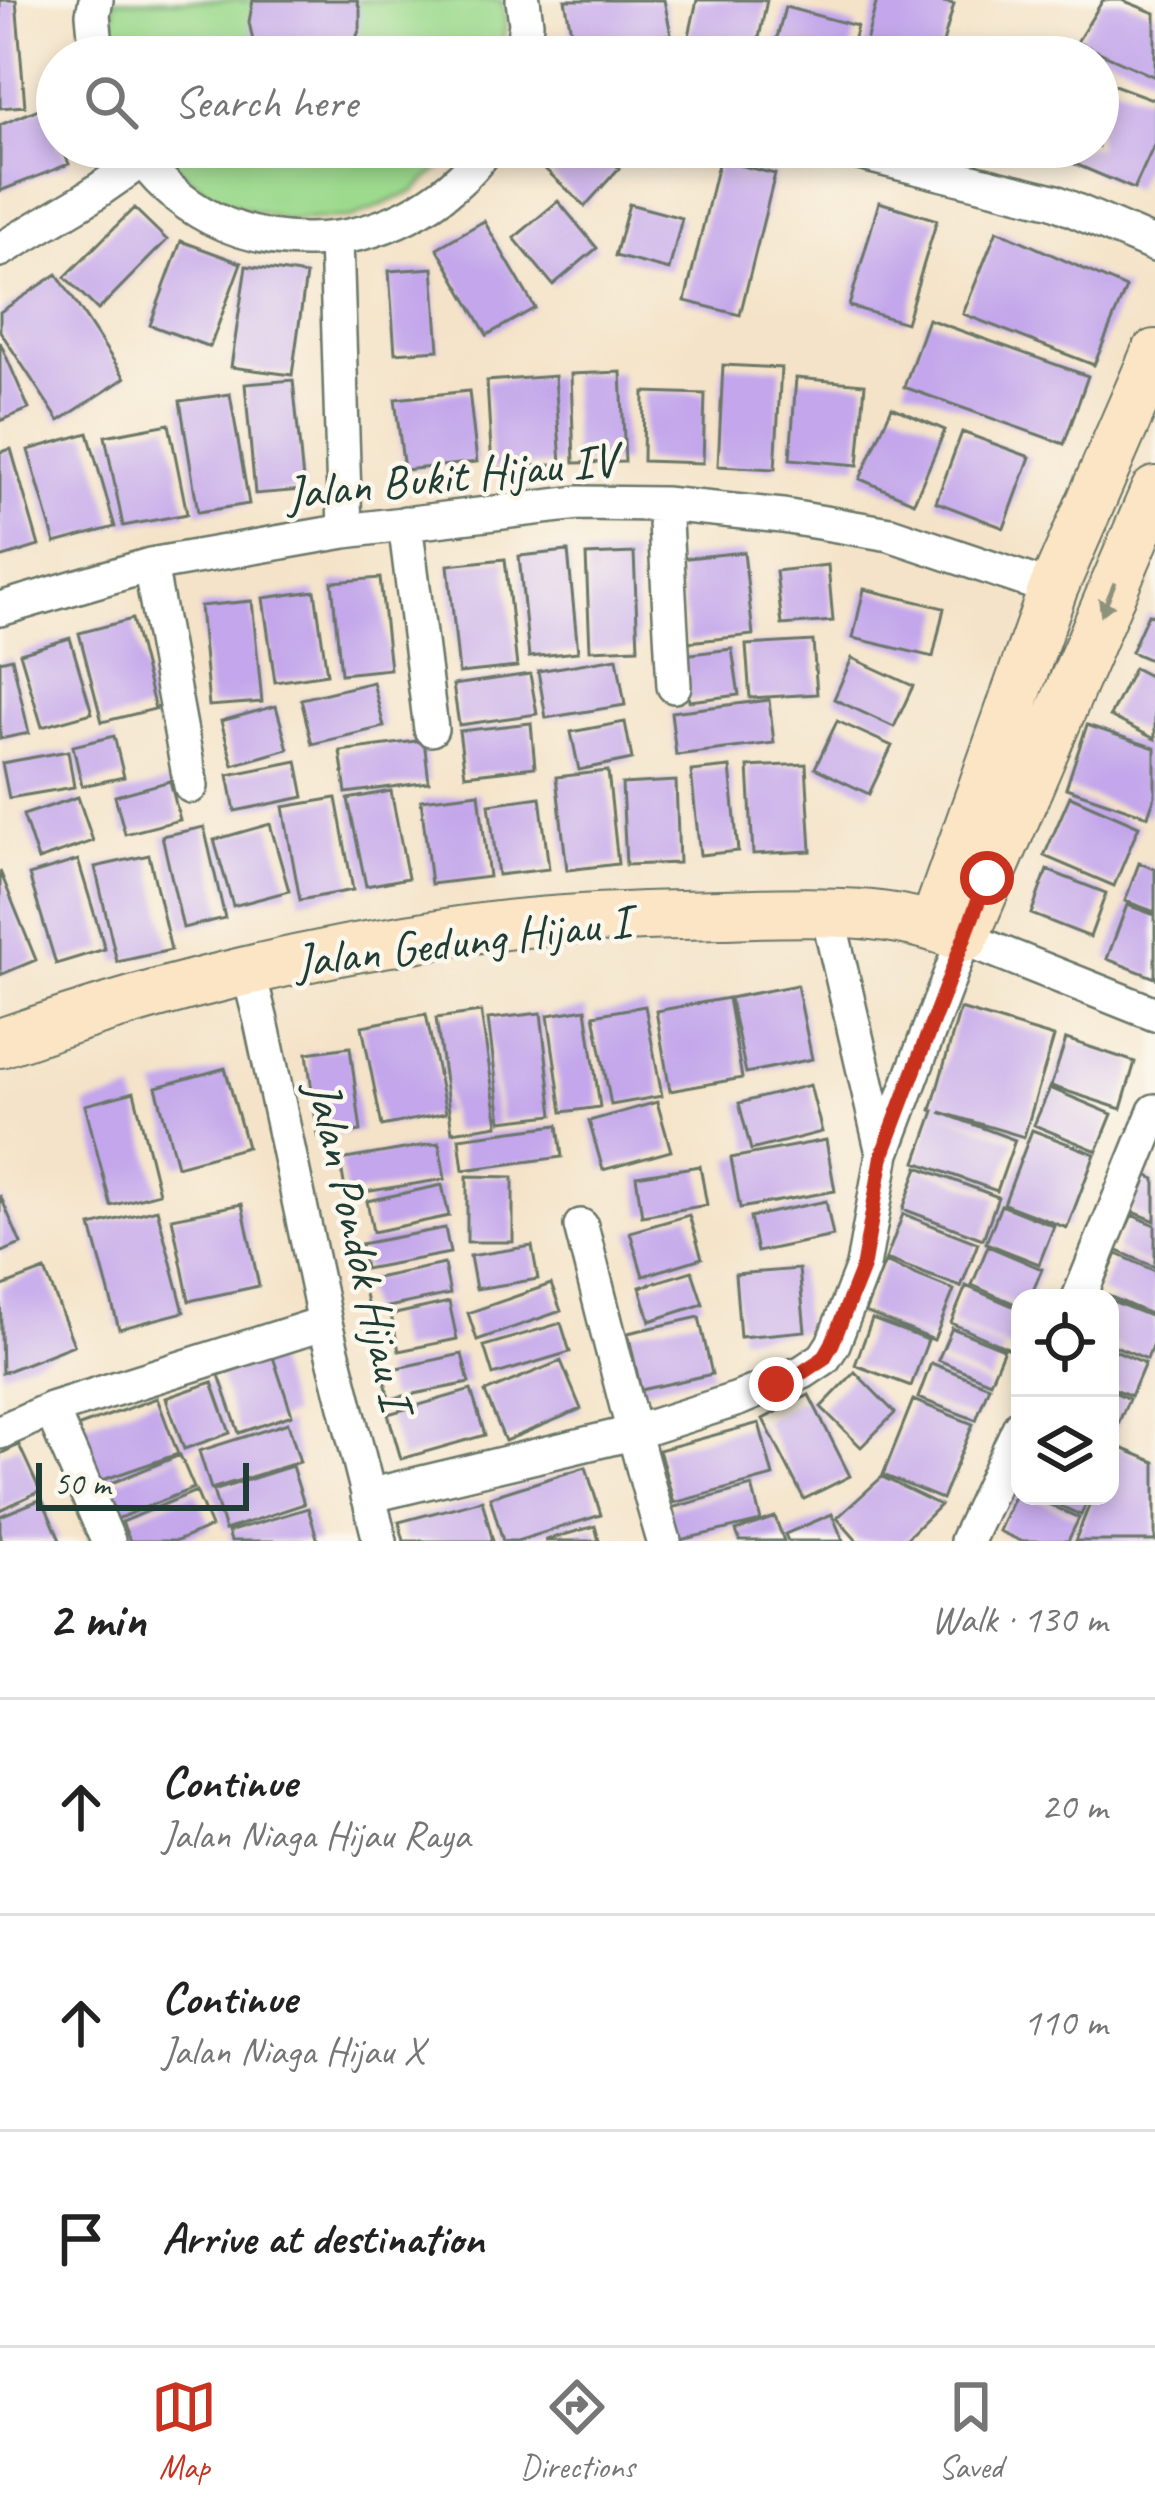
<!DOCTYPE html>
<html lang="en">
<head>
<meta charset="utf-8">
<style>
	:root { --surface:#fff; --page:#f6f6f6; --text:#222; --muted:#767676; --line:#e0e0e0; --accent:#c8321e }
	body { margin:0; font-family:Caveat,sans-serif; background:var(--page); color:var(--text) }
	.controls { position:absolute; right:36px; bottom:36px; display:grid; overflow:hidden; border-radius:24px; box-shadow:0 6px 18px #0003 }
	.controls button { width:108px; height:108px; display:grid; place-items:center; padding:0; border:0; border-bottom:3px solid var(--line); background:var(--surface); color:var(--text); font:60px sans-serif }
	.scale { position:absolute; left:36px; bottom:30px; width:213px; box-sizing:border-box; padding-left:12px; border:6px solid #1f3d34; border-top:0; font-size:33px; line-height:42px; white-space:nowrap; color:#1f3d34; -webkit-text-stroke:9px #fbf7ec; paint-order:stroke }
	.stop { position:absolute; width:36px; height:36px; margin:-27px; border:9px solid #c8321e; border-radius:50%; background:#fff }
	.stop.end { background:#c8321e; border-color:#fff; box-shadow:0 3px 12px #0008 }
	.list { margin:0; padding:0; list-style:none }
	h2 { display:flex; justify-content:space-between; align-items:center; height:156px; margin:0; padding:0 48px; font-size:51px }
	h2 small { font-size:39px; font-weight:400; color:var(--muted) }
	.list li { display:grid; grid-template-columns:78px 1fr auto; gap:36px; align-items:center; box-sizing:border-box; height:216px; padding:0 48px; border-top:3px solid var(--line) }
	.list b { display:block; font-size:45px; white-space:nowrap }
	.list p { margin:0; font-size:39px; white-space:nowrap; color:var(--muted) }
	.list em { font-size:39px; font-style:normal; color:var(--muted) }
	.icon { flex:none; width:66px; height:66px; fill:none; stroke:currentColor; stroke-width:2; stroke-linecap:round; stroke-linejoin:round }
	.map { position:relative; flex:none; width:1155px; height:1541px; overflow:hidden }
	.search { position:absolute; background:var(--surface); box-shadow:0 6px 18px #0003; left:36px; right:36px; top:36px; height:132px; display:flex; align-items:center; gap:30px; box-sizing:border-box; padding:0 42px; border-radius:66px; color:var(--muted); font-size:45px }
	.sheet { height:804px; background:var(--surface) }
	nav { display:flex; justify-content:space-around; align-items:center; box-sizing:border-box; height:168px; border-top:3px solid var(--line); background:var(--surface); font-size:33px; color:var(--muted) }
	nav a { display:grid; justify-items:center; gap:6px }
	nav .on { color:var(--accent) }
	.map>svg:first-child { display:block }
	.green { fill:#9dda8e; stroke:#5e8c61; stroke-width:3 }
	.building { fill:#c3a6eb }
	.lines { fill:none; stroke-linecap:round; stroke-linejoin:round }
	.street-casing { stroke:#6a7768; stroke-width:38 }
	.secondary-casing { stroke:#6a7768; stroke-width:52 }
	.street { stroke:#fff; stroke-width:33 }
	.secondary { stroke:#fce5c4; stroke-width:48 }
	.oneway { fill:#8e917c }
	.route { stroke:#c8321e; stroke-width:15 }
	.labels { text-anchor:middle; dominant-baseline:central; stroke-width:9; stroke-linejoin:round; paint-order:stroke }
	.street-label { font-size:48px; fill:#1f3d34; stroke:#fbf7ec }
</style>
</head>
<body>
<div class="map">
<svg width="1155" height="1541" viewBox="0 0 1155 1541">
	<rect width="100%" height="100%" fill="#fbf7ec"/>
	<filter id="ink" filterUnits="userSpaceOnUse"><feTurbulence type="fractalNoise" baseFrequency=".00833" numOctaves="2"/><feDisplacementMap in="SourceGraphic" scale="24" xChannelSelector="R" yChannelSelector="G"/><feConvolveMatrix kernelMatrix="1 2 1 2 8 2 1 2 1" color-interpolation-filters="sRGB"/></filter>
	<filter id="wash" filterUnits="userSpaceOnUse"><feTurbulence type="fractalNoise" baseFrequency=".004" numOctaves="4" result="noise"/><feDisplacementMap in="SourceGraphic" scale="48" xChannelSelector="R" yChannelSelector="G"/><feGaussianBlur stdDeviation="2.7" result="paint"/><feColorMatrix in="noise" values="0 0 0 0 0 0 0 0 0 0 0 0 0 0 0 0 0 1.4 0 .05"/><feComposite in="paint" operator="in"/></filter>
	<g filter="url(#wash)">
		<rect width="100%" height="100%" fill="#f4e3c8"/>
		<path class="green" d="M114,0H502L506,22L501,57H116L112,44Z
			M157,147H464L413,192L351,218L285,220L220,201L166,160Z"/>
		<g id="blocks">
			<path class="building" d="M0,0H16L25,106L0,108Z
				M253,0H357L360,10V28L352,49L358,57H244L240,52L253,41L249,22Z
				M565,0H664L671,34L575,52Z
				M697,0H767L755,57H698L685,54Z
				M877,0H933L954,4L939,57H862Z
				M1103,0H1122L1155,13V77L1077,42Z
				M785,7L857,26L849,57H772Z
				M1098,79L1155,100V143L1134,189L1035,147H1098Z
				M46,106L57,134V147H62L69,164L0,191V125Z
				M541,147H596L619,168L585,206L532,157Z
				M719,160L775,174L740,315L685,301Z
				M558,201L597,248L553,285L514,238Z
				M879,202L937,220L906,323L849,306Z
				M629,204L682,218L669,270L615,256Z
				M134,208L167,240L98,310L65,277Z
				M484,221L535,308L487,335L437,248Z
				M997,230L1126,288L1094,365L963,314Z
				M181,241L241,263L210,347L150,325Z
				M246,266L306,275L292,375L231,367Z
				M433,268L439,350L395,353L389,271Z
				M57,274L125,378L59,421L0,331V312Z
				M928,319L1088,376L1064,444L904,387Z
				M0,342L29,409L0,421Z
				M723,365L781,368L775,469L718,466Z
				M621,372L625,462L574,463L571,374Z
				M555,376L561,464L492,469L487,381Z
				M796,378L865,384L858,465L790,459Z
				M293,380L304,490L255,494L245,384Z
				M469,391L477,462L404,470L395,399Z
				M644,392L705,394L703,463L643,461Z
				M230,394L249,504L198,512L180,401Z
				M892,407L945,430L914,502L860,479Z
				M169,424L187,514L123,526L105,436Z
				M962,432L1030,457L1004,528L936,502Z
				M88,433L115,527L55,543L28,450Z
				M11,449L39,546L0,558V452Z
				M568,551L578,652L529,657L519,556Z
				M744,552L753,635L688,642L678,559Z
				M634,553L638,648L590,650L586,555Z
				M505,559L517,667L459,673L448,565Z
				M828,565L833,621L782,625L776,571Z
				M380,578L390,669L341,674L332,582Z
				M864,589L944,608L933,657L853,638Z
				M315,591L327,674L275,682L263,598Z
				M252,601L262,702L209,706L200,606Z
				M1148,614L1155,617V662L1131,652Z
				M132,619L155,709L102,722L79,633Z
				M70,638L92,713L42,727L20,653Z
				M813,641L817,694L750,698L746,645Z
				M732,649L739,695L689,701L683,655Z
				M12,658L29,733L0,739V661Z
				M617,658L625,705L546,718L538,671Z
				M852,658L913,686L894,727L834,699Z
				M1134,668L1155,679V739L1110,716Z
				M530,674L537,714L459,725L453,685Z
				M373,682L384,727L312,744L301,699Z
				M769,700L774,743L676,755L671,712Z
				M276,706L288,749L233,765L221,721Z
				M837,721L892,746L869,794L815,768Z
				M625,722L632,759L579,770L571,732Z
				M531,723L535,767L465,775L459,731Z
				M1087,725L1155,748V796L1148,816L1066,788Z
				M114,736L124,777L82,786L73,746Z
				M424,740L429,782L346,793L340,751Z
				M68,751L74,787L9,798L2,763Z
				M297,761L304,797L235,811L228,775Z
				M806,764L811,851L753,854L748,767Z
				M730,767L738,851L700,855L691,771Z
				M608,771L618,864L567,870L556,777Z
				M170,781L180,820L125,834L115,796Z
				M676,781L679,863L626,865L622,784Z
				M391,791L408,878L366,886L348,799Z
				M479,793L489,877L431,884L421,800Z
				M1070,796L1139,826L1114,886L1044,856Z
				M78,797L93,841L38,860L23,815Z
				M540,797L549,869L498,875L489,804Z
				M336,798L353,890L300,900L283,807Z
				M270,824L289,891L233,906L214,840Z
				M204,827L225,918L183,928L162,836Z
				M149,855L171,950L117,962L95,867Z
				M78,860L105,949L56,964L29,875Z
				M1139,863L1155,869V912L1125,901Z
				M1047,870L1106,893L1090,937L1031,914Z
				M0,871L36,960L0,975Z
				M1127,905L1155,915V978L1107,959Z
				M797,985L812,1059L746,1073L730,998Z
				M728,998L742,1078L670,1091L656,1011Z
				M645,1006L662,1096L611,1105L594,1015Z
				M586,1009L600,1107L562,1112L548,1015Z
				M960,1009L1054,1037L1024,1137L940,1112L1015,1140L997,1191L916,1162L934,1111L931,1110Z
				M481,1012L498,1125L452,1132L436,1018Z
				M541,1013L553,1115L501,1121L488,1019Z
				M426,1014L446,1113L382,1126L362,1026Z
				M1066,1039L1135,1062L1121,1109L1051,1086Z
				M350,1047L361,1131L318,1137L307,1053Z
				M225,1068L247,1147L177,1166L156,1087Z
				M810,1085L822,1132L751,1150L739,1103Z
				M1050,1088L1112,1114L1097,1151L1034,1125Z
				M134,1092L159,1193L111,1206L85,1105Z
				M657,1102L671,1151L603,1170L589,1121Z
				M558,1125L562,1157L463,1170L459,1138Z
				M1032,1130L1095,1154L1067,1228L1004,1204Z
				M826,1140L835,1191L740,1208L731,1158Z
				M439,1143L445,1179L346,1195L340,1160Z
				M700,1166L707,1205L642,1216L636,1176Z
				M918,1167L998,1197L983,1239L903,1209Z
				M1146,1175L1155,1179V1221L1131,1211Z
				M467,1176L513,1177V1242H467Z
				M442,1185L449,1216L373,1232L367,1201Z
				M0,1195L21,1244L0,1253Z
				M826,1201L833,1236L757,1252L750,1217Z
				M242,1204L259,1286L189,1301L172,1218Z
				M1001,1205L1054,1226L1039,1264L986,1243Z
				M157,1209L184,1312L119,1329L91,1226Z
				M903,1214L978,1243L961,1287L886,1259Z
				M689,1215L702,1258L643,1276L630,1232Z
				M1132,1215L1155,1225V1267L1116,1250Z
				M445,1228L450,1253L365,1269L361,1244Z
				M532,1246L538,1279L476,1289L470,1256Z
				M988,1246L1042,1269L1030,1298H1020V1306L972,1285Z
				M1117,1254L1155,1271V1316L1100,1292Z
				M885,1262L954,1290L934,1340L865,1312Z
				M444,1264L450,1294L369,1311L362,1281Z
				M799,1269L805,1331L740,1337L735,1274Z
				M45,1270L74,1345L2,1373L0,1287Z
				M692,1271L703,1304L650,1321L640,1287Z
				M551,1284L561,1311L477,1340L468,1313Z
				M966,1286L1020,1309V1325L1010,1349L951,1323Z
				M1110,1300L1155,1318V1338L1147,1359L1110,1344Z
				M449,1302L457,1339L399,1351L391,1315Z
				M699,1317L712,1374L641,1390L628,1333Z
				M872,1319L928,1340L911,1386L855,1365Z
				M561,1323L570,1352L493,1375L484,1346Z
				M952,1328L1004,1349L990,1382L938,1360Z
				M1110,1348L1145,1363L1131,1396L1110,1387Z
				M462,1354L469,1383L389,1399L383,1371Z
				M273,1357L292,1415L239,1433L219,1375Z
				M561,1361L581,1409L505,1441L485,1392Z
				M931,1363L989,1386L976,1420L918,1398Z
				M855,1372L895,1413L861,1447L821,1407Z
				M212,1382L230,1433L184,1449L166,1398Z
				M471,1390L485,1435L401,1459L388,1414Z
				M1110,1390L1129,1399L1110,1442Z
				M809,1395L850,1476L804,1499L763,1419Z
				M157,1398L178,1454L94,1483L74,1428Z
				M913,1400L973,1424L942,1499L883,1475Z
				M288,1423L300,1462L211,1489L199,1451Z
				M759,1423L773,1476L674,1503L659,1450Z
				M19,1445L40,1491L0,1510V1454Z
				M1114,1445L1155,1462V1541H1075L1093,1496H1110V1455Z
				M180,1455L194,1488L117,1519L104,1486Z
				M292,1466L304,1504L225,1530L213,1491Z
				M1020,1466V1496H1030L1079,1518L1068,1541H1021L999,1531L1018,1487L1012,1484Z
				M586,1467L601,1515L517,1541H503L490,1497Z
				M882,1477L940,1505L904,1541H857L837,1518Z
				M752,1486L761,1521L676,1541L667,1509Z
				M196,1491L211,1527L177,1541H130L122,1522Z
				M1038,1496H1089L1081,1515Z
				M42,1499L60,1540L0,1541V1516Z
				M482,1500L493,1541H404L399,1522Z
				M308,1508L318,1541H231L228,1532Z
				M832,1514L843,1541H788L785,1534Z
				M775,1517L784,1541H740L736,1531Z
				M595,1526L599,1541H546V1540Z"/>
		</g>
	</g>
	<g filter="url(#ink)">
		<use href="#blocks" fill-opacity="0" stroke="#6a7768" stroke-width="3"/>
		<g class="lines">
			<g class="street-casing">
				<path id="street" d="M96,0L93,14L97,57
					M522,57L526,23L523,0
					M134,147C215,276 403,266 488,147
					M835,147L1053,201L1155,245
					M336,239L345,531
					M0,250L86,199L142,160
					M664,504L674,686
					M405,523L431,729
					M150,565L191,786
					M0,609L150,565L345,531L578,503L664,504L783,516L890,534L1053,589
					M827,911L883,1153
					M248,970L261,1021L325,1323L380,1541
					M581,1226C608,1331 633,1437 664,1541
					M1079,1298L1155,1111
					M51,1409L108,1541
					M0,1432L51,1409L325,1323
					M368,1496L632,1433L738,1399L803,1372L824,1358L833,1344L863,1266L883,1153L964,938L1155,1014
					M967,1541L1020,1426"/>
			</g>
			<g class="secondary-casing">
				<path id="secondary" d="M934,925L1053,589L1155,354
					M0,1043C149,991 302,953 459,931C545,918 634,916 722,914C801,912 889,905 964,938L1155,491"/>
			</g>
			<use href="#street" class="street"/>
			<use href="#secondary" class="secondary"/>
		</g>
		<defs><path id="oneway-solid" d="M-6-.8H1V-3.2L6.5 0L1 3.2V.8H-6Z" transform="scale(3)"/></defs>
		<use class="oneway" href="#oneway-solid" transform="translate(1108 599) rotate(113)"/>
	</g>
	<g class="lines" filter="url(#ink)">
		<path class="route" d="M776,1384L803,1372L824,1358L832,1344L863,1266L883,1153L987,878"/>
	</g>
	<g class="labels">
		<g class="street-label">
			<text transform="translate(451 476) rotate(-6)">Jalan Bukit Hijau IV</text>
			<text transform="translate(462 941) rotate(-7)">Jalan Gedung Hijau I</text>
			<text transform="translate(360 1245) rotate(77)">Jalan Pondok Hijau I</text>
		</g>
	</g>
</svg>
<div class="controls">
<button><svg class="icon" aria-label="locate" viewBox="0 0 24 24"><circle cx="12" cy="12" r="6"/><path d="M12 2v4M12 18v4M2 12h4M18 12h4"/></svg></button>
<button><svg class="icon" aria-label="layers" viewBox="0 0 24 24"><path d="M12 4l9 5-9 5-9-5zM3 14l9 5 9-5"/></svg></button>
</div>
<div class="scale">50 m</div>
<div class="stop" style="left:987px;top:878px"></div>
<div class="stop end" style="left:776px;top:1384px"></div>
<div class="search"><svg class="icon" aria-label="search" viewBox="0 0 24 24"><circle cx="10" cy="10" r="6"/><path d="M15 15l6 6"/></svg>Search here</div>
</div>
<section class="sheet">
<h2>2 min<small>Walk · 130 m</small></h2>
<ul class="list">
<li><svg class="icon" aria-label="ahead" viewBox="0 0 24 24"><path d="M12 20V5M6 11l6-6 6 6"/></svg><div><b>Continue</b><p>Jalan Niaga Hijau Raya</p></div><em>20 m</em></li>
<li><svg class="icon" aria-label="ahead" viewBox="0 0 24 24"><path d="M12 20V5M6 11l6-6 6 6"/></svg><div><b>Continue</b><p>Jalan Niaga Hijau X</p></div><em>110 m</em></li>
<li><svg class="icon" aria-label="arrive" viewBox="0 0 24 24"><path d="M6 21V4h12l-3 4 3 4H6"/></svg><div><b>Arrive at destination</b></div></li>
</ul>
</section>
<nav>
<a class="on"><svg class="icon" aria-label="map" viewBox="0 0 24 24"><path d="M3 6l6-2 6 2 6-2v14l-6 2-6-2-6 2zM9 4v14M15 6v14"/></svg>Map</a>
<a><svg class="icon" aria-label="directions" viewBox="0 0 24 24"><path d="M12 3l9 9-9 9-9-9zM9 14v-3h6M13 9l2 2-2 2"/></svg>Directions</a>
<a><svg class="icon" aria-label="saved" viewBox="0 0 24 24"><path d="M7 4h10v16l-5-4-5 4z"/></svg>Saved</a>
</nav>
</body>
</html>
